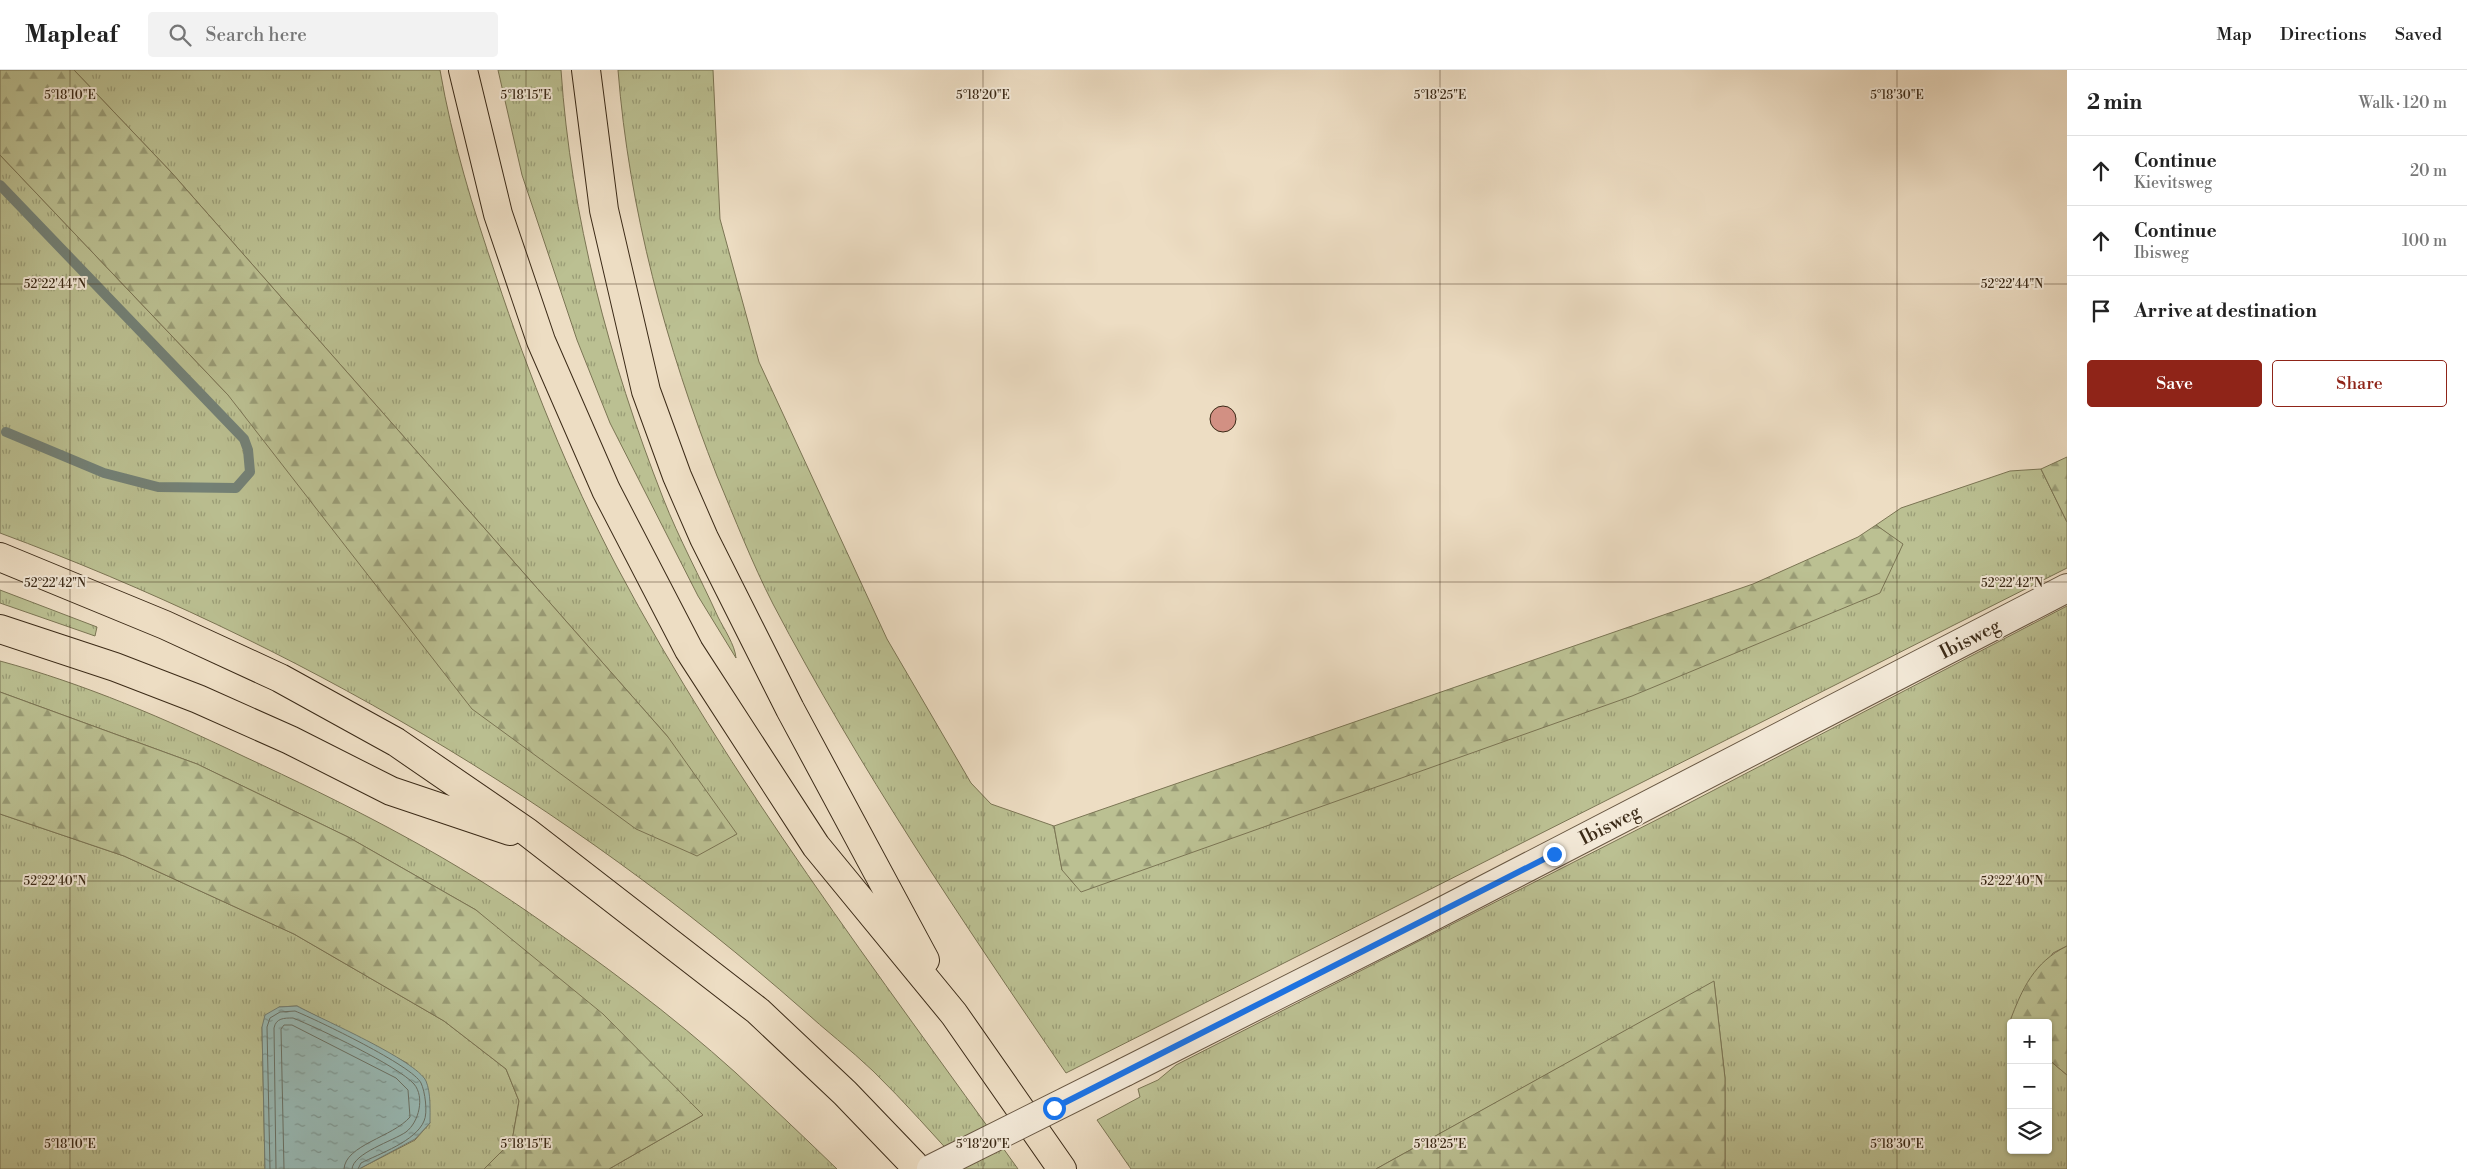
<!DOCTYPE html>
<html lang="en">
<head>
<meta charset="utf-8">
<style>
	:root { --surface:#fff; --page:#f2f2f2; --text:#222; --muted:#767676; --line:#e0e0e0; --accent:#8f2418 }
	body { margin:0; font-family:"Libre Bodoni",serif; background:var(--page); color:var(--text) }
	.controls { position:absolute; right:15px; bottom:15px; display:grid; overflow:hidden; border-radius:5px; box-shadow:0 1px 4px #0004 }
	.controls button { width:45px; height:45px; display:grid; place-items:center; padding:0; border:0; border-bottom:1px solid var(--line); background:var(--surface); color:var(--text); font:25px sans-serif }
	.stop { position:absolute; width:15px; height:15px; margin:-11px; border:4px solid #1a73e8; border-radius:50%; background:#fff }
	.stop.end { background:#1a73e8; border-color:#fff; box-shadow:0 1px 5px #0008 }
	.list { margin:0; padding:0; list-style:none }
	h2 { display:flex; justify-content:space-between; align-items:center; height:65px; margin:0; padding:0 20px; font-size:21px }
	h2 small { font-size:16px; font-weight:400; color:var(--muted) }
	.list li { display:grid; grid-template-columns:32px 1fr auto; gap:15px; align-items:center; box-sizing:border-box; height:70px; padding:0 20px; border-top:1px solid var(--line) }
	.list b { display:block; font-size:19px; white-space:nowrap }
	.list p { margin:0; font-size:16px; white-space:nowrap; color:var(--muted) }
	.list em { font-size:16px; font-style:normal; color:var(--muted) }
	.actions { display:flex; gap:10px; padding:15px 20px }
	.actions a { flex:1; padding:11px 0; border:1px solid var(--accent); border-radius:5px; text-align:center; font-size:18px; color:var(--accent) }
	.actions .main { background:var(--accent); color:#fff }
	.icon { flex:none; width:28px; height:28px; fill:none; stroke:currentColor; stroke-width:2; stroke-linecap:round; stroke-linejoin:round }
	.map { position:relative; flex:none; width:2067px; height:1099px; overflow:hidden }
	header { display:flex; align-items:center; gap:30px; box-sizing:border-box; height:70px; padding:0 25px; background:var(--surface); border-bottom:1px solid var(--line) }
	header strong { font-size:24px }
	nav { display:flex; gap:28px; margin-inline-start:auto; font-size:18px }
	.search { width:350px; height:45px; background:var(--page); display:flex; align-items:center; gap:12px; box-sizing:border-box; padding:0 18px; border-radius:5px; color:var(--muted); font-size:19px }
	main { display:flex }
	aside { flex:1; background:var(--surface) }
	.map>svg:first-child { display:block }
	.grass { fill:url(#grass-tufts); stroke:#7b7554 }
	.forest { fill:url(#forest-firs); stroke:#7b7554 }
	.water { fill:url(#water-ripples); stroke:#738177 }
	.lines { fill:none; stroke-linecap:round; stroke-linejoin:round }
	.shore { stroke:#6a7267; stroke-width:1 }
	.stream { stroke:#738177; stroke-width:10 }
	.building { fill:#d29083; stroke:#3b2a17 }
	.minor-casing { stroke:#685742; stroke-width:30 }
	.highway-casing { stroke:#3b2a17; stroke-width:30 }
	.minor { stroke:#f3e9d8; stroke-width:28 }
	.highway { stroke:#edddc3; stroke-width:28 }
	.minor-bridge-casing { stroke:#685742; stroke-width:30; stroke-linecap:butt }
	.minor-bridge { stroke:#f3e9d8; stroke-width:28 }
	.route { stroke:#1a73e8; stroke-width:6 }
	.ticks { fill:none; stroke:#3b2a17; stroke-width:1; stroke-opacity:0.45 }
	.labels { text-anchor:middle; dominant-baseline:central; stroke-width:4; stroke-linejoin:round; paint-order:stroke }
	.street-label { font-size:19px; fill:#3b2a17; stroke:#f3e9d8 }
	.ticks-label { font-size:12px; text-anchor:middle; fill:#3b2a17; stroke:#f3e9d8; stroke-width:4; stroke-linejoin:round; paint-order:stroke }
</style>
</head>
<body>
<header>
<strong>Mapleaf</strong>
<div class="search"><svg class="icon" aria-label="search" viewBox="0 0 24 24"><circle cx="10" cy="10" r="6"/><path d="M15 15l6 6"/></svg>Search here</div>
<nav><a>Map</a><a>Directions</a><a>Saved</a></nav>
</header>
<main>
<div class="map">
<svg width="2067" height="1099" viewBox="0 0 2067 1099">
	<defs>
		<pattern id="grass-tufts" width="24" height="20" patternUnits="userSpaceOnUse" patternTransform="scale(1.25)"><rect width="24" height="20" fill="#bbc092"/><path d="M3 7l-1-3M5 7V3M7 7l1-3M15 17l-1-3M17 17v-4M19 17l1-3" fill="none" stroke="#999c76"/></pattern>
		<pattern id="forest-firs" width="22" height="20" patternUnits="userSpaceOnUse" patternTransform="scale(1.25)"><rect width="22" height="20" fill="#bbc092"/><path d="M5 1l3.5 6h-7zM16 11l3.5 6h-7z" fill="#999c76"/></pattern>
		<pattern id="water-ripples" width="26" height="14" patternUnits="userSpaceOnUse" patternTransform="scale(1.25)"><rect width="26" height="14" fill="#99bbb7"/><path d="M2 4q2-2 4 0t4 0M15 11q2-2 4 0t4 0" fill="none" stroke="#7e9894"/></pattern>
	</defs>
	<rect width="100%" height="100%" fill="#edddc3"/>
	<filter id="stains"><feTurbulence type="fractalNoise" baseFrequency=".004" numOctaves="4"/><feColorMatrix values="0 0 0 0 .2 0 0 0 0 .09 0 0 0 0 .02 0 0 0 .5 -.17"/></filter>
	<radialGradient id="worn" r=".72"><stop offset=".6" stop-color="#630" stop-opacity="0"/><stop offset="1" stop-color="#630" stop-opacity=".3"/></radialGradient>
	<path class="grass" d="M74,0H440C452,70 473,139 496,206C529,306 568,404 617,497C730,710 878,903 1018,1099H965C934,1066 905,1032 873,1001C850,979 825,960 802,939C567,732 294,572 0,463V85L228,325L668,667L171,102Z
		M498,0H561C571,147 609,290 663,428C679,469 700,507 718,547C724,559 735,575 736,588L698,526L610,353L577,270L522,105Z
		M618,0H713L720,149L759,292L887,569L971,713L991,734L1054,756L1062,800L1903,475L1876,455L1901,438L2010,401L2041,399L2067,452V498L1066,1003C962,851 859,698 773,534C752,493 735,449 717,406C666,276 629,140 618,0Z
		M0,520L97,557L95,566L0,533Z
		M2067,536V876L2053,883L2010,951L2011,1080H2048V989L2067,1005V1099H1725V1008L1714,912L1376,1099H1131L1097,1050L1140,1027L1138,1019L1158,1010L1176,995L1670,743Z
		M0,591C85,614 166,649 245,687C342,732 440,781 528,842C599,891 672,945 736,1003C770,1035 804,1067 837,1099H609L703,1045L476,840L348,767L197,694L0,622Z
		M0,744L124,786L294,864L444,951L506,999L519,1031L512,1071L484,1099H359L415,1070L430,1053L407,993L297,936L279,937L262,957L265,1099H0Z"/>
	<path class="forest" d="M0,0H74L171,102L668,667L737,764L697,786L636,759L472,639L228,325L0,85Z
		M2067,387V452L2041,399Z
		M1876,455L1903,474L1880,523L1632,626L1081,822L1062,800L1054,756L1753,514L1858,467Z
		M0,622L197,694L348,767L476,840L603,944L703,1045L609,1099H484L512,1071L519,1031L506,999L444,951L294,864L124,786L0,744Z
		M2067,876V1005L2048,989V953H2011V955L2010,951C2022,919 2034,892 2067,876Z
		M1714,911L1725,1008V1099H1376Z"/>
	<path class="water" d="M297,936C321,949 416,990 426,1011C431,1023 430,1040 430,1053L415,1069L359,1099H265L262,957L265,945L279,937Z"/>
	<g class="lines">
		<path class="shore" d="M270,1099L267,957L270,948L280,942L295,941C317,950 413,996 421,1013C425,1021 428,1043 424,1051C416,1071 379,1084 361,1093L358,1099
			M276,1099L274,958C276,948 284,948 293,948C318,958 398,996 414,1014C425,1027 419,1052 406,1062C393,1071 353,1083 352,1099
			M284,1099L281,959L284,955H292L396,1008L408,1020L410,1047C393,1067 345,1075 344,1099"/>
		<path class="stream" d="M0,115L244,369L248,380L250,402L236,418L158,417L104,403L6,362"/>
	</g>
	<path class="building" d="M1210 349a13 13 0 1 1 26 0a13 13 0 1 1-26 0Z"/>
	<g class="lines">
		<g class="minor-casing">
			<path id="minor" d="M1125,1002L1412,857L2067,518"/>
		</g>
		<g class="highway-casing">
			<path id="highway" d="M463,0L498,144L541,271L606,420L689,580L816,776L954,944L1062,1099
				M586,0L604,140L646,321L677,406L704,468L790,639L925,890
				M0,487L165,555L280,608L396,672L527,762L758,941L845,1023L918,1099
				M0,559L115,597L198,629L290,670L391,721L510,761"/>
		</g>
		<use href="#minor" class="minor"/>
		<use href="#highway" class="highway"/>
		<g class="minor-bridge-casing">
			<path id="minor-bridge" d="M931,1099L1125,1002"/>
		</g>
		<use href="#minor-bridge" class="minor-bridge"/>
	</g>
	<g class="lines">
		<path class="route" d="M1054,1038L1554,784"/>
	</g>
	<path class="ticks" d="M70,0V1099M526,0V1099M983,0V1099M1440,0V1099M1897,0V1099M0,214H2067M0,512H2067M0,811H2067"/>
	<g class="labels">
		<g class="street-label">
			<text transform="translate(1970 569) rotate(-27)">Ibisweg</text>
			<text transform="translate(1610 755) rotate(-27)">Ibisweg</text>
		</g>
	</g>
	<g class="ticks-label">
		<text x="70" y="29">5°18'10"E</text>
		<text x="526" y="29">5°18'15"E</text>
		<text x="983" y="29">5°18'20"E</text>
		<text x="1440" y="29">5°18'25"E</text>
		<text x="1897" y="29">5°18'30"E</text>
		<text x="55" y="218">52°22'44"N</text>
		<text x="2012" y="218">52°22'44"N</text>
		<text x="55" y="517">52°22'42"N</text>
		<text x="2012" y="517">52°22'42"N</text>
		<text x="55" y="815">52°22'40"N</text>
		<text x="2012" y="815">52°22'40"N</text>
		<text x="70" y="1078">5°18'10"E</text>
		<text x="526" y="1078">5°18'15"E</text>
		<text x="983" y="1078">5°18'20"E</text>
		<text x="1440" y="1078">5°18'25"E</text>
		<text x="1897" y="1078">5°18'30"E</text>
	</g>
	<rect width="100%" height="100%" filter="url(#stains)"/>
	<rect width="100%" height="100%" fill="url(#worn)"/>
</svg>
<div class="controls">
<button>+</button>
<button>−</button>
<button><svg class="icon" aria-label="layers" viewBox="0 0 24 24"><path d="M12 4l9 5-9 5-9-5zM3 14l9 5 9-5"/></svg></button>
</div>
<div class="stop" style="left:1054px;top:1038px"></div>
<div class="stop end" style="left:1554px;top:784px"></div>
</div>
<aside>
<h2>2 min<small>Walk · 120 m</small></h2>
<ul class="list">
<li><svg class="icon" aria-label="ahead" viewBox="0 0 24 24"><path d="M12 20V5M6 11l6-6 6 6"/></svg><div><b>Continue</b><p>Kievitsweg</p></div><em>20 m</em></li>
<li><svg class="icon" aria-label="ahead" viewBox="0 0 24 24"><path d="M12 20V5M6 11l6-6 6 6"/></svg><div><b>Continue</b><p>Ibisweg</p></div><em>100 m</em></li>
<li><svg class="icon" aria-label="arrive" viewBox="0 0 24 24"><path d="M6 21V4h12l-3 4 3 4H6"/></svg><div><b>Arrive at destination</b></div></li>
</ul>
<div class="actions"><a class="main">Save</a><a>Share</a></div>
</aside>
</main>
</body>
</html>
